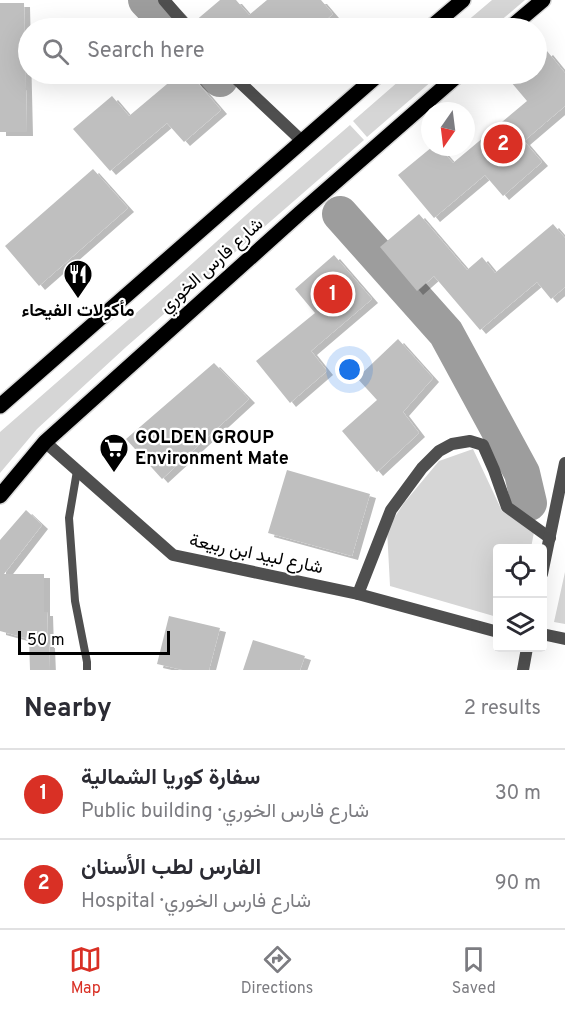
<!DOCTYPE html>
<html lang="en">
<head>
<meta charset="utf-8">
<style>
	:root { --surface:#fff; --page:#f2f2f3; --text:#2b2b33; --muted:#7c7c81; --line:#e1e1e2; --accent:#d93025 }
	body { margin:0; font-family:Overpass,Vazirmatn,sans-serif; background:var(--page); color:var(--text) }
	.controls { position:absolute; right:18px; bottom:18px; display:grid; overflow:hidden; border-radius:6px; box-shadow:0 6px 24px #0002 }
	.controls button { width:54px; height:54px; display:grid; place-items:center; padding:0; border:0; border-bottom:2px solid var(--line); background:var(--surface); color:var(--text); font:30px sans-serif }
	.compass { position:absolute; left:421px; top:102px; width:54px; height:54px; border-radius:50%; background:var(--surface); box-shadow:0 6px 24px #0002; rotate:194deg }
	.scale { position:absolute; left:18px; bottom:15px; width:152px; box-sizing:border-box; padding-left:6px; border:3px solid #000; border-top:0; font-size:16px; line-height:21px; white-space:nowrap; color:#000; -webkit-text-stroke:4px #fff; paint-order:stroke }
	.you { position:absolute; left:350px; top:370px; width:21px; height:21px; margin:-15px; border:4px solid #fff; border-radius:50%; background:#1a73e8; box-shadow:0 0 0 9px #1a73e833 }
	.badge { display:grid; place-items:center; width:39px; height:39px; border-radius:50%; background:var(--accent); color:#fff; font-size:20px; font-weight:700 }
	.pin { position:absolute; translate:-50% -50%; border:3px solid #fff; box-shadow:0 2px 6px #0006 }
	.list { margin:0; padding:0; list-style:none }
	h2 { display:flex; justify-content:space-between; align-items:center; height:78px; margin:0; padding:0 24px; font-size:26px }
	h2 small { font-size:20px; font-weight:400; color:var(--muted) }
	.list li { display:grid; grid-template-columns:39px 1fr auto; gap:18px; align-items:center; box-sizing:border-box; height:90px; padding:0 24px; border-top:2px solid var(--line) }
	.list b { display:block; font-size:22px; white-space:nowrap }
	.list p { margin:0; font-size:20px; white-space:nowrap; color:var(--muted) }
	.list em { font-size:20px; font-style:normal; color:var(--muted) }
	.icon { flex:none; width:33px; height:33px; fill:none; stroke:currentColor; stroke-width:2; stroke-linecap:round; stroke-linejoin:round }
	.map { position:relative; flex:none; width:565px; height:670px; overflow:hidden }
	.search { position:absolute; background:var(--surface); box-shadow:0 6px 24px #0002; left:18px; right:18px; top:18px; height:66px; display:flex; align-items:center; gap:15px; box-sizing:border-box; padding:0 21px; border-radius:33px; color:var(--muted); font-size:22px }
	.sheet { height:258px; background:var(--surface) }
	nav { display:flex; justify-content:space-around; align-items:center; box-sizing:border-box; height:84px; border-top:2px solid var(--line); background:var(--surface); font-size:16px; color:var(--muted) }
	nav a { display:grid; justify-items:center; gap:3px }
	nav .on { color:var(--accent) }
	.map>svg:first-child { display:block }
	.green { fill:#d6d6d6 }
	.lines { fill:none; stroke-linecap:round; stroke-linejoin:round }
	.river { stroke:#9d9d9d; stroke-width:36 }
	.building { fill:#bfbfbf; filter:url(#shadow) }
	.primary-casing { stroke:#dbdbdb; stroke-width:18 }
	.service { stroke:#4f4f4f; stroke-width:8 }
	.minor { stroke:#4f4f4f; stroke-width:12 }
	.tertiary { stroke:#4f4f4f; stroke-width:12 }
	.primary { stroke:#000; stroke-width:15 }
	.labels { text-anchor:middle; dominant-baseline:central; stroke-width:4.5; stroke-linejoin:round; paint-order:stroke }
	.street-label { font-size:18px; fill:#000; stroke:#fff }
	.poi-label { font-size:18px; font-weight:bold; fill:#000; stroke:#fff }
</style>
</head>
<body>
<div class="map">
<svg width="565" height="670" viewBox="0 0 565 670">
	<defs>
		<filter id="shadow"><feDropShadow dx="6" dy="4" stdDeviation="0" flood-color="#0004"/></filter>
	</defs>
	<rect width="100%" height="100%" fill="#fff"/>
	<path class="green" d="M492,0H525L492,28H459Z
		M407,74H440L367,137L353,121Z
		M350,125L364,140L126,347L37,429L0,473V432L175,279L255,207Z
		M473,449L502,511L534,532L531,548H498L497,617L390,586L387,529L404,503L439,461Z
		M565,572V624L554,622Z"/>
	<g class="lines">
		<path class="river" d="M146,0L173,28
			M215,74L220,79
			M340,214L446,333L522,473L529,503"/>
	</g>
	<path class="building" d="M220,0H236L249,15L267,0H321L333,14L316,28H196L194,22Z
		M0,3H24L27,132H0Z
		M547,51L565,73V106L524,141L542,162L503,196L485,175L434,218L398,175L432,147H439L453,163L527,101L511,82L521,74H537V60Z
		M179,74H190L221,110L184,142L167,123L110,171L73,129L112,96L129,116Z
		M93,169L128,208L39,286L5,246Z
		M419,214L467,270L482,257L495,273L553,224L565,238V287L551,299L537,282L480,330L434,276L417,291L380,247Z
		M334,255L372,299L311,351L327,371L290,403L256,361L315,313L295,289Z
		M398,339L433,378L403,412L419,433L377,472L342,431L377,400L357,378Z
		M214,363L249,399L162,479L126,439Z
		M287,470L370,494L352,556L268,533Z
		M26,510L42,525L4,574H44V612H47L48,644H49L50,670H30L29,639L0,631V540Z
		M169,616L220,628L209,670H183L157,664Z
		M253,640L305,656L300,670H243Z"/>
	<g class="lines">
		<g class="primary-casing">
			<path id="primary" d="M430,28L463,0
				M510,28L543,0
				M0,406L379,74
				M0,496L45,442L300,213L459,74"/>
		</g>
		<path class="service" d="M77,471L69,518L75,601L87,662V670"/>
		<path class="minor" d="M164,0L188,28
			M231,74L302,141
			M358,594L391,510L422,468L439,451L452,444L470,441L483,445L494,470L507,507L550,538
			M542,634L565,639"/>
		<path class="tertiary" d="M45,442L173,555L358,594L498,632
			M542,574L565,463
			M523,670L527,648"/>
		<use href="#primary" class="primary"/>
	</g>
	<defs>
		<g id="restaurant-pin" transform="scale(1.5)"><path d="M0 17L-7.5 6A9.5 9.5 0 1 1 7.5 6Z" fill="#000" stroke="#fff"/><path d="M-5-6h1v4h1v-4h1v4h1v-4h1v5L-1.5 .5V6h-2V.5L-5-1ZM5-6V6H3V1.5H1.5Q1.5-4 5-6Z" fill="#fff"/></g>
		<g id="supermarket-pin" transform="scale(1.5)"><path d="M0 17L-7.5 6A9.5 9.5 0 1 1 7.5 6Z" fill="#000" stroke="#fff"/><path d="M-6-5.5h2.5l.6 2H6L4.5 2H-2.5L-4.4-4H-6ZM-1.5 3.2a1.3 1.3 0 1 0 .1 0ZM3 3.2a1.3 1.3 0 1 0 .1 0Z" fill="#fff"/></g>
	</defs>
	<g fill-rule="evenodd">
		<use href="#restaurant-pin" x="78" y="274"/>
		<use href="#supermarket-pin" x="114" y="448"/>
	</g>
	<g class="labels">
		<g class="street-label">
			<text transform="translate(212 266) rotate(-42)">شارع فارس الخوري</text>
			<text transform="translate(256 555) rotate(12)">شارع لبيد ابن ربيعة</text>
		</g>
		<g class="poi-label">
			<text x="78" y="311">مأكولات الفيحاء</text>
			<text x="135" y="438" text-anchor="start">GOLDEN GROUP<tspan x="135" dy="21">Environment Mate</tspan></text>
		</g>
	</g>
</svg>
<div class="controls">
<button><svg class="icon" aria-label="locate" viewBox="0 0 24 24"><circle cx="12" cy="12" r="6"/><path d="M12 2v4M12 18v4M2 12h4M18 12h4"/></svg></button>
<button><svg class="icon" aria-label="layers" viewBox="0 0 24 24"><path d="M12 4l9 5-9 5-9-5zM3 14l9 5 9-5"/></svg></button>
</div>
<svg class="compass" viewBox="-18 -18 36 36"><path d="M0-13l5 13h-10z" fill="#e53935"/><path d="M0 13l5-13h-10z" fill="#7c7c81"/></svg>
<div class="scale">50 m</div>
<div class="you"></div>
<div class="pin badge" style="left:333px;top:294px">1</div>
<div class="pin badge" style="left:503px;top:144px">2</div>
<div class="search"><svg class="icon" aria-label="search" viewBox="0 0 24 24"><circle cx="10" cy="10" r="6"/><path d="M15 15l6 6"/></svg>Search here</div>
</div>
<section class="sheet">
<h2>Nearby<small>2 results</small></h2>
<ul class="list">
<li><span class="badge">1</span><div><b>سفارة كوريا الشمالية</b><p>Public building · شارع فارس الخوري</p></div><em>30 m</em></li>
<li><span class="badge">2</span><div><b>الفارس لطب الأسنان</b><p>Hospital · شارع فارس الخوري</p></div><em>90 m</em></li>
</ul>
</section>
<nav>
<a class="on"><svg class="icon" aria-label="map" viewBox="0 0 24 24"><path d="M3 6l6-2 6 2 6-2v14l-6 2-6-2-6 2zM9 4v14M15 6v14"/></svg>Map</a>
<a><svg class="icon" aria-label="directions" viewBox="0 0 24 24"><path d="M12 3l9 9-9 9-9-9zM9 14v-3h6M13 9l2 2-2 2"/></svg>Directions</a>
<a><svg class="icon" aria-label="saved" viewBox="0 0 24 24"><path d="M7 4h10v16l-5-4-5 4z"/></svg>Saved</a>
</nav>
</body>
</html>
